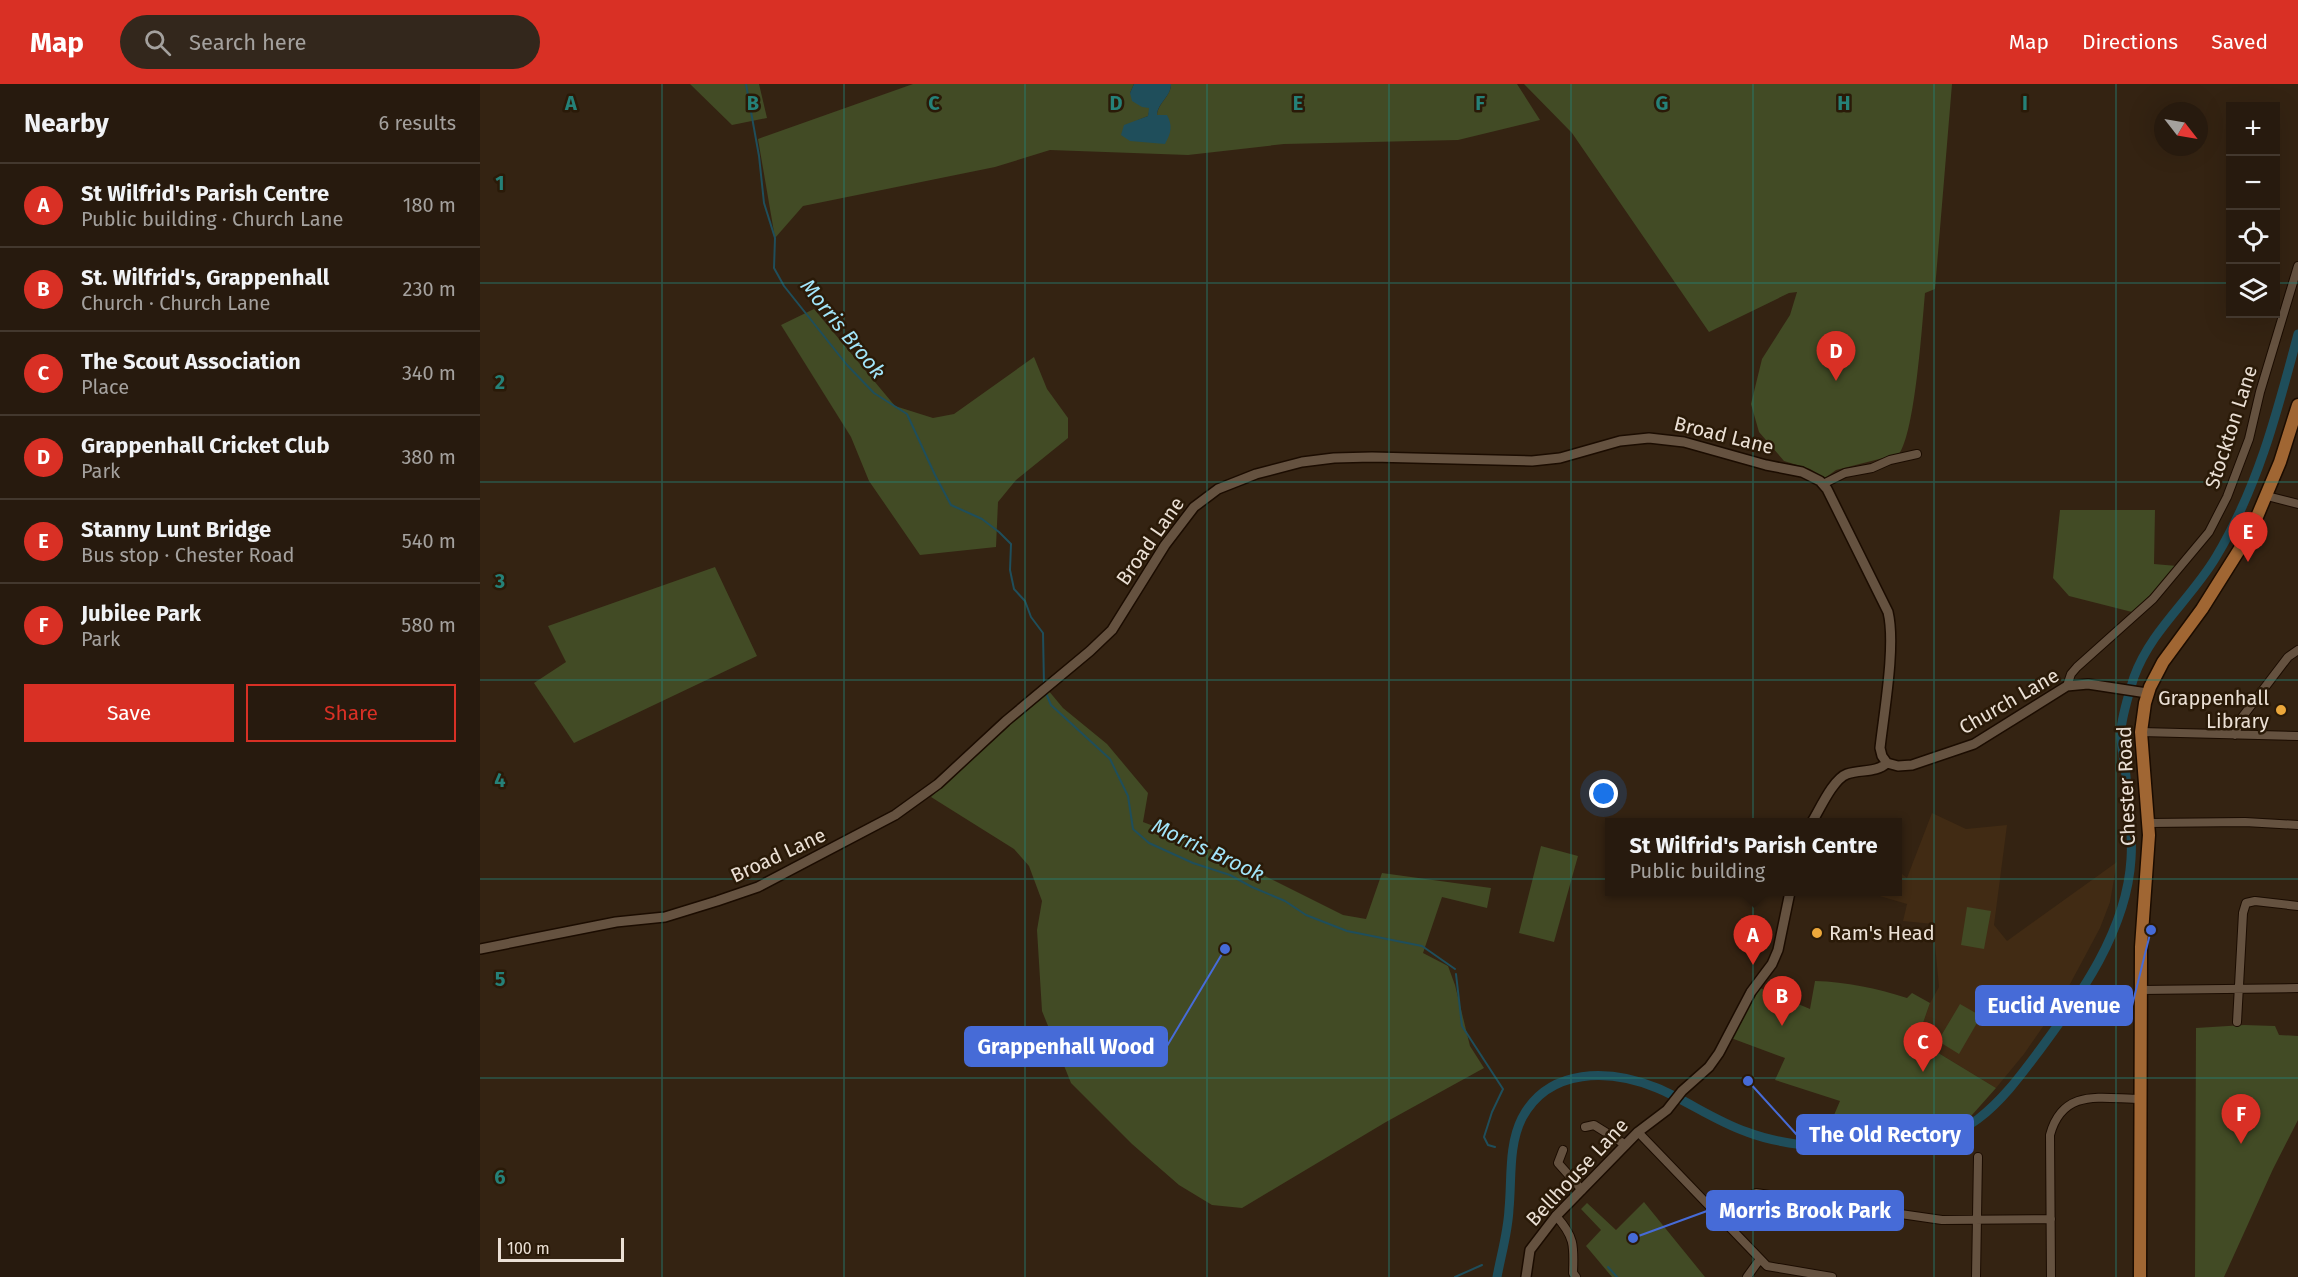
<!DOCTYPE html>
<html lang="en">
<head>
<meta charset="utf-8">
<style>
	:root { --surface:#271a0e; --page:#33271c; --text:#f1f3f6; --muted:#a4a19e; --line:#43382e; --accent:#d93025 }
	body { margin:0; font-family:"Fira Sans",sans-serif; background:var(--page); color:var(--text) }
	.controls { position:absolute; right:18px; top:18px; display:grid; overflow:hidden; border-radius:0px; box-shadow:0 6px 24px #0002 }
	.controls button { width:54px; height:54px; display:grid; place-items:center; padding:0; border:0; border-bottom:2px solid var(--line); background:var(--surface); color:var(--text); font:30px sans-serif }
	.compass { position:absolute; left:1674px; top:18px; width:54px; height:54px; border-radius:50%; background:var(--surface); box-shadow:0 6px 24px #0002; rotate:121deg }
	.scale { position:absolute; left:18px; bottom:15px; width:126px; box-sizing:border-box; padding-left:6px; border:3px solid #ebe0d5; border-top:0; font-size:16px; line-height:21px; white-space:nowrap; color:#ebe0d5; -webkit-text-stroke:4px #2a1a08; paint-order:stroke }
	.you { position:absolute; left:1124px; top:710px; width:21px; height:21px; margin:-15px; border:4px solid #fff; border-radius:50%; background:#1a73e8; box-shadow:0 0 0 9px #1a73e833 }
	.badge { display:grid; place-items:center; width:39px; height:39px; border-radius:50%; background:var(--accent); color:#fff; font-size:20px; font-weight:700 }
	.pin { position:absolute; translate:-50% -50px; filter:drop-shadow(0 2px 3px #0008) }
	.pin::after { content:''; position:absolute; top:32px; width:21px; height:18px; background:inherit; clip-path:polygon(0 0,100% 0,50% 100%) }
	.popup { position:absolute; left:1125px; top:734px; width:297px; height:78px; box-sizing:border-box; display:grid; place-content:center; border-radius:0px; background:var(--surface); filter:drop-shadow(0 2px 4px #0005); font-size:20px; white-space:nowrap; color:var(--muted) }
	.popup b { font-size:22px; color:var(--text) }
	.popup::after { content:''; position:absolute; left:50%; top:100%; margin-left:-12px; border:12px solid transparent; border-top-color:var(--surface) }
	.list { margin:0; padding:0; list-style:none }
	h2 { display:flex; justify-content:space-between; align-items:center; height:78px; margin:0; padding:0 24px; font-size:26px }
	h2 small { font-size:20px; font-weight:400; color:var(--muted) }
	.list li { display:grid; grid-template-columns:39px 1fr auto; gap:18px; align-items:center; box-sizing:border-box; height:84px; padding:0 24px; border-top:2px solid var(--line) }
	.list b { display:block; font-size:22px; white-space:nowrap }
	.list p { margin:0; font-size:20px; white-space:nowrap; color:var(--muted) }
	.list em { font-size:20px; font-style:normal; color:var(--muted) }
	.actions { display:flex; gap:12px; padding:18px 24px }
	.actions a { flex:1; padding:14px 0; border:2px solid var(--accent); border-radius:0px; text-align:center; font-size:21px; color:var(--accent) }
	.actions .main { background:var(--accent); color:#fff }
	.icon { flex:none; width:33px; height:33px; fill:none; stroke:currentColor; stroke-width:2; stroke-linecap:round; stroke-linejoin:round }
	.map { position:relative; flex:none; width:1818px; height:1193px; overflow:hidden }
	header { display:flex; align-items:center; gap:36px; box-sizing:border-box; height:84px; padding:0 30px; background:var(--accent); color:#fff }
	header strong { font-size:28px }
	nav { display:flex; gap:33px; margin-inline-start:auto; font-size:21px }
	.search { width:420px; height:54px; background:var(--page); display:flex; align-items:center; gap:15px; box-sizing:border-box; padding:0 21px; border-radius:33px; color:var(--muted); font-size:22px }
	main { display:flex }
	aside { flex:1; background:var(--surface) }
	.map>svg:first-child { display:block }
	.built { fill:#412b14 }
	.green { fill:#424b25 }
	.water { fill:#1f4e5b }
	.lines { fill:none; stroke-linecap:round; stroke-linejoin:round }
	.stream { stroke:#1f4e5b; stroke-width:2 }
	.canal { stroke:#1f4e5b; stroke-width:9 }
	.minor-casing { stroke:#1b0c00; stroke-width:10 }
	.tertiary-casing { stroke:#1b0c00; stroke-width:12 }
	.primary-casing { stroke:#1b0c00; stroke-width:15 }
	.minor { stroke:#655240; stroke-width:8 }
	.tertiary { stroke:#655240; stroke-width:9 }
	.primary { stroke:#a06633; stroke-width:12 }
	.grid { fill:none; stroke:#258178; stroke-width:1.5; stroke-opacity:0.55 }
	.poi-dot { fill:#eda83b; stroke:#2a1a08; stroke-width:2 }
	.labels { text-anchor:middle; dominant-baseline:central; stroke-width:5; stroke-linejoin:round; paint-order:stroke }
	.street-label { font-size:20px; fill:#ebe0d5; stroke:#2a1a08 }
	.poi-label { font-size:20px; fill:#ebe0d5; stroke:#2a1a08; text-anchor:end }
	.water-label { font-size:21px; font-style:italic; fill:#a2e5fa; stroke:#2a1a08 }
	.grid-label { font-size:20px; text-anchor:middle; font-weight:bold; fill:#258178; stroke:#2a1a08; stroke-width:5; stroke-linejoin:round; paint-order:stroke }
	.leader { fill:none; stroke:#466bd7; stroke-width:2 }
	.callout-dot { fill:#466bd7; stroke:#2a1a08; stroke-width:2 }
	.callout { fill:#466bd7; stroke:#466bd7; stroke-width:2 }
	.callout-label { font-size:21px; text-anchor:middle; font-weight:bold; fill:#fff }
</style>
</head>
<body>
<header>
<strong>Map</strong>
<div class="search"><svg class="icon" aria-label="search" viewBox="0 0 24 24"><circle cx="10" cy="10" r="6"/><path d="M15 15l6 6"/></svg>Search here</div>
<nav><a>Map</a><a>Directions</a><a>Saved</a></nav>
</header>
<main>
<aside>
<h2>Nearby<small>6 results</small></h2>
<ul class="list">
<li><span class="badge">A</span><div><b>St Wilfrid's Parish Centre</b><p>Public building · Church Lane</p></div><em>180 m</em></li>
<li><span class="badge">B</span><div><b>St. Wilfrid's, Grappenhall</b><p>Church · Church Lane</p></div><em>230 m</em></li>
<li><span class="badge">C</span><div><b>The Scout Association</b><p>Place</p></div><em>340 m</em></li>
<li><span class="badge">D</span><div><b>Grappenhall Cricket Club</b><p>Park</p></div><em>380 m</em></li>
<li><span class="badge">E</span><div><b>Stanny Lunt Bridge</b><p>Bus stop · Chester Road</p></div><em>540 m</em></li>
<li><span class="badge">F</span><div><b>Jubilee Park</b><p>Park</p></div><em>580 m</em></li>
</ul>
<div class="actions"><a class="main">Save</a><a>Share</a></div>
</aside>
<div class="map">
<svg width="1818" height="1193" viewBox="0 0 1818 1193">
	<rect width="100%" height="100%" fill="#342312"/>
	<path class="built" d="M1452,729L1486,745L1527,741L1514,841L1527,857L1637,778L1630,818L1620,844L1582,915L1544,970L1516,1004L1437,956L1450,919L1459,903L1453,840L1423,837L1427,820L1386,808H1417V786L1427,794Z"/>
	<path class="green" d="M210,0H279L287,34L252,41Z
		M433,0H654L650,9L670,24L668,32L658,36L677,31C678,19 691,12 691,0H1037L1060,36L978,56L804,60L708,71L570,66L515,83L323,122L295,154L278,55Z
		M1044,0H1472L1455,205L1445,209C1442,242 1435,348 1419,370L1356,386L1345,394L1330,385L1304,377L1279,348L1271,320L1282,275L1310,231L1317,208L1309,209L1229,248L1092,49Z
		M334,225L415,322L453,334L474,330L554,273L567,305L588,334V354L536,396L518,418L516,463L440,471L389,397L371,353L301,241Z
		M1580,426H1675L1674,480L1697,482L1699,484L1652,528L1589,512L1573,494Z
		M235,483L277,572L94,659L54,599L86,578L68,542Z
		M568,606L583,624L627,660L668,709L663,738L721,760L863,831L886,835L902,789L1011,804L1007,824L962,813L943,869L968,882L975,901L990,962L1004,984L906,1038L762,1124L732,1121L699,1101L652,1060L591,999L562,927L557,846L562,817L549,782L534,765L451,713Z
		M1061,762L1098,772L1074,858L1039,849Z
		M1487,823L1511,827L1504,865L1481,861Z
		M1335,897C1367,898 1396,904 1427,914L1432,909L1450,919L1437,956L1516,1004L1492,1031L1449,1050L1400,1055L1343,1057L1360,1017L1295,996L1305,974L1251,954L1280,904L1330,925Z
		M1480,920L1501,932L1479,970L1458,957Z
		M1764,941L1795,942L1799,951L1818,952V1036L1793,1085L1744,1193H1715L1716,944Z
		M1164,1118L1225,1193H1132L1106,1162L1121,1146L1101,1125L1107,1119L1136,1146Z"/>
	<path class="water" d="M654,0H691C691,13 678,18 677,31H687C693,42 691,49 685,60L650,57L641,51L644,41L668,32L669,24L662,23L652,17L650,9Z"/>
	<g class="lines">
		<path class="stream" d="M266,0L279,72L284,119L295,154L294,184L304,202L367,281L394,309L427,330L455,391L471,421L502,435L519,448L531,460L530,486L534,505L545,517L551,533L563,549L564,601
			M565,607L571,621L630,675L648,712L653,745L669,759L713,779L750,791L772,803L805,817L826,831L867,847L942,862L975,885
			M976,890L982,942L1023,1005L1012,1028L1004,1053L1008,1061L1015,1063
			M1128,1183L1137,1193
			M975,1193L1002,1181"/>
		<path class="canal" d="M1017,1193C1021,1171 1028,1148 1029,1125C1032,1095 1028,1062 1042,1034C1069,983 1130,985 1177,1004C1208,1017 1235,1037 1267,1048C1324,1070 1447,1073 1498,1035C1522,1017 1541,991 1559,967C1600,912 1647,846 1651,775C1653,745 1648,713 1645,683C1643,671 1640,658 1641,645C1643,628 1649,609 1654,593C1671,546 1711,515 1736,473C1778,403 1797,329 1818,250"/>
		<g class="minor-casing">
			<path id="minor" d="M1343,400L1365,389L1392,384L1410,376L1437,370
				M1787,412L1818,420
				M1587,602L1591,590L1597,583L1673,515L1729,448L1747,413L1769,355L1780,308L1818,182
				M1661,648L1818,652
				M1755,651L1760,636L1808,573L1818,566
				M1669,739L1765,738L1818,741
				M1661,906L1818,904
				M1757,938L1763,829L1766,819L1775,817L1818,822
				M1105,1043L1114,1041L1146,1061
				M1158,1048L1287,1182L1352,1193
				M1083,1066L1078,1079L1102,1106
				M1235,1127L1249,1123L1276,1109L1462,1136L1571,1135
				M1076,1132C1095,1153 1094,1162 1093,1189L1096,1193
				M1267,1193L1280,1175
				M1496,1193L1498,1073
				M1571,1193L1570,1051C1583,1003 1622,1015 1661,1015"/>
		</g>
		<g class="tertiary-casing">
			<path id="tertiary" d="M1407,679L1418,682L1432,681L1494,660L1587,602L1608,600L1667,609
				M1332,738C1340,725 1353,695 1367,690C1381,685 1396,689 1407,679
				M0,865L136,838L185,833L237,817L278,803L415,731L458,700L526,637L610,567L632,546L685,461L714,423L738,405L776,390L822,378L854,374L892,373L1052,377L1080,374L1140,357L1169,354L1204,358L1286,381L1322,388L1340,397L1347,405L1408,528C1416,561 1404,628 1400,664L1402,672L1407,679
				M1046,1193L1050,1166L1076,1132L1158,1048L1187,1026L1202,1007L1229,983L1239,969L1271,908L1292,880L1298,866L1310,808"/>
		</g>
		<g class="primary-casing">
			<path id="primary" d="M1660,1193L1661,863L1669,751L1661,648L1665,619L1670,603L1683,578L1722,525L1771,447L1800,378L1818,321"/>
		</g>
		<use href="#minor" class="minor"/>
		<use href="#tertiary" class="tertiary"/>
		<use href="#primary" class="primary"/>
	</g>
	<path class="grid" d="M182,0V1193M364,0V1193M545,0V1193M727,0V1193M909,0V1193M1091,0V1193M1273,0V1193M1454,0V1193M1636,0V1193M0,199H1750M1796,199H1818M0,398H1818M0,596H1818M0,795H1818M0,994H1818"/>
	<g class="poi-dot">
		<circle cx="1801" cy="626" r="6"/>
		<circle cx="1337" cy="849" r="6"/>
	</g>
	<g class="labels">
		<g class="street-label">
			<text transform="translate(1751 343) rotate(-72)">Stockton Lane</text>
			<text transform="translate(1244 351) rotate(14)">Broad Lane</text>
			<text transform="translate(670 457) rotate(-55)">Broad Lane</text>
			<text transform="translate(1529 617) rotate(-30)">Church Lane</text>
			<text transform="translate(1646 702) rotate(-92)">Chester Road</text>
			<text transform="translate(298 771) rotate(-25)">Broad Lane</text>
			<text transform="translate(1097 1088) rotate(-47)">Bellhouse Lane</text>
		</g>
		<g class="poi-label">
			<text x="1789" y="614">Grappenhall<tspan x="1789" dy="23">Library</tspan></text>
			<text x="1349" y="849" text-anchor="start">Ram's Head</text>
		</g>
		<g class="water-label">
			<text transform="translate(363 245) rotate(51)">Morris Brook</text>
			<text transform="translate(728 766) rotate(25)">Morris Brook</text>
		</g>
	</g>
	<g class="grid-label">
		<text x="91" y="26">A</text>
		<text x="273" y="26">B</text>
		<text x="454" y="26">C</text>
		<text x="636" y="26">D</text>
		<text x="818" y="26">E</text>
		<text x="1000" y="26">F</text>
		<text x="1182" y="26">G</text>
		<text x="1364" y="26">H</text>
		<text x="1545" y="26">I</text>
		<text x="20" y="106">1</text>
		<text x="20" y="305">2</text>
		<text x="20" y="504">3</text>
		<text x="20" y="703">4</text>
		<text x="20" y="902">5</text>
		<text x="20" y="1100">6</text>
	</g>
	<path class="leader" d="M1671 846L1652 922M745 865L687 962M1268 997L1317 1051M1153 1154L1227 1127"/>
	<g class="callout-dot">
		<circle cx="1671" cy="846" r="6"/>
		<circle cx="745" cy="865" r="6"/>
		<circle cx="1268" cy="997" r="6"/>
		<circle cx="1153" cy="1154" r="6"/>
	</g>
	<g class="callout">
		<rect x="1496" y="902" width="156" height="39" rx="6"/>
		<rect x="485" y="943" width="202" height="39" rx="6"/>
		<rect x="1317" y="1031" width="176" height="39" rx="6"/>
		<rect x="1227" y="1107" width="196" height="39" rx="6"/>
	</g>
	<g class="callout-label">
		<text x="1574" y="929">Euclid Avenue</text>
		<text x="586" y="970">Grappenhall Wood</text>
		<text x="1405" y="1058">The Old Rectory</text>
		<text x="1325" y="1134">Morris Brook Park</text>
	</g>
</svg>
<div class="controls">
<button>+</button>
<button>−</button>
<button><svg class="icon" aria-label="locate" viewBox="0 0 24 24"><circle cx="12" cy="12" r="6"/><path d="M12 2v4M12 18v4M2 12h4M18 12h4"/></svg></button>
<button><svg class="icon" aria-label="layers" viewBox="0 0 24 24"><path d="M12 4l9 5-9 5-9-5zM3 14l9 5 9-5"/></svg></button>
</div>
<svg class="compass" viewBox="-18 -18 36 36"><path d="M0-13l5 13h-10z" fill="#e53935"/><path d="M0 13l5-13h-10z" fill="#a4a19e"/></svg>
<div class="scale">100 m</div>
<div class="you"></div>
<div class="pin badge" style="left:1273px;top:881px">A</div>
<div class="popup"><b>St Wilfrid's Parish Centre</b>Public building</div>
<div class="pin badge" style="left:1302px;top:942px">B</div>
<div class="pin badge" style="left:1443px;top:988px">C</div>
<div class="pin badge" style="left:1356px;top:297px">D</div>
<div class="pin badge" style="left:1768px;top:478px">E</div>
<div class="pin badge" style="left:1761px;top:1060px">F</div>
</div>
</main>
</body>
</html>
